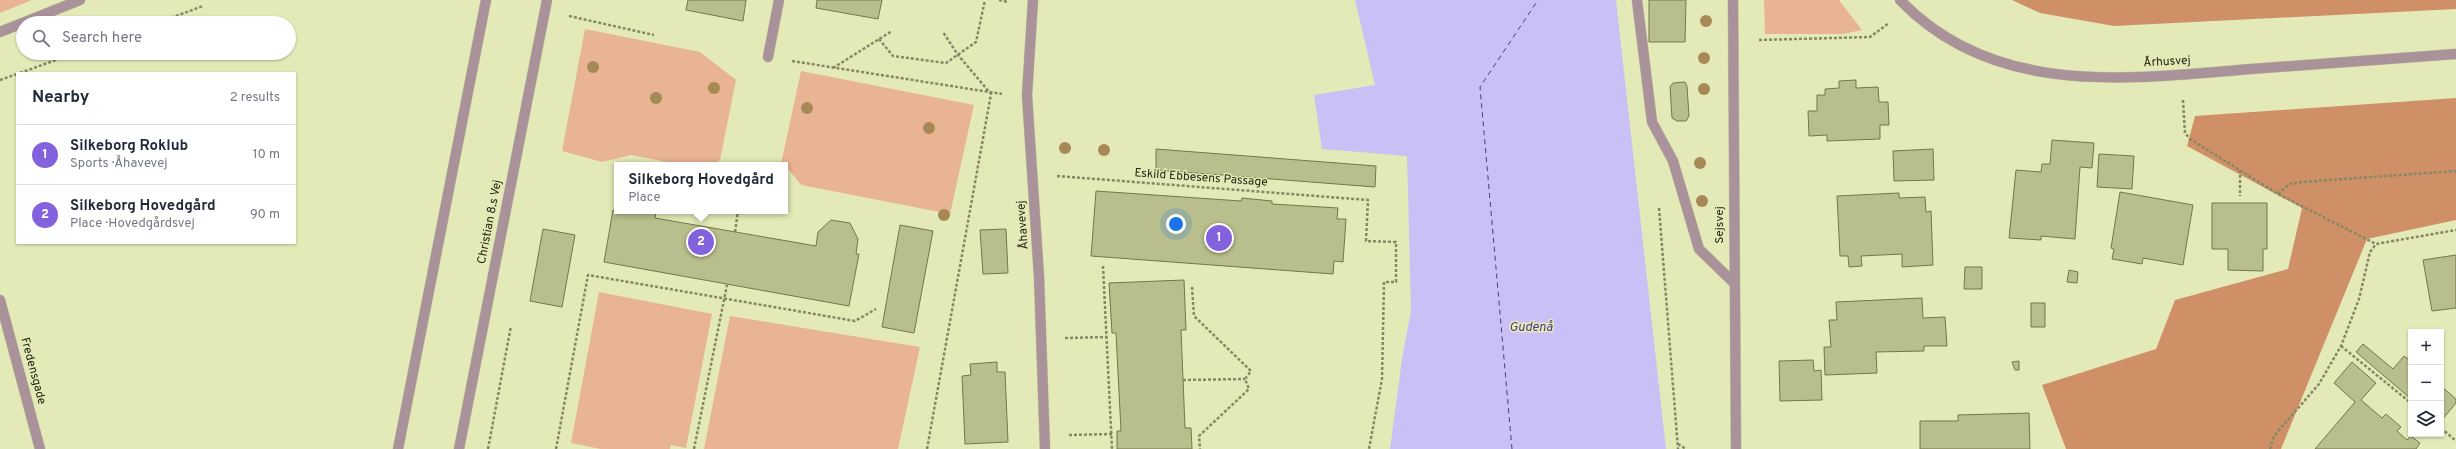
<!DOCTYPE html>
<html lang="en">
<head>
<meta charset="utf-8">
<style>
	:root { --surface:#fff; --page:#f6f6f7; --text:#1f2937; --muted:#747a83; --line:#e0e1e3; --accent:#8562dd }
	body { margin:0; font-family:Overpass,sans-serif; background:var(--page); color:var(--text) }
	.controls { position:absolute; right:12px; bottom:12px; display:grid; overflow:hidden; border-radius:0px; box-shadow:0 1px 3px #0004 }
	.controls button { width:36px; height:36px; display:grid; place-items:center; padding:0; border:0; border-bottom:1px solid var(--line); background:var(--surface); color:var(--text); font:20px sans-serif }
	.you { position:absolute; left:1176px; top:224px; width:14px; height:14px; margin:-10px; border:3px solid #fff; border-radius:50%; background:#1a73e8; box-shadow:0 0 0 6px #1a73e833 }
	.badge { display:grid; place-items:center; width:26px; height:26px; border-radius:50%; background:var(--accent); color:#fff; font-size:13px; font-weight:700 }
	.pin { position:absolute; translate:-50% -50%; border:2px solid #fff; box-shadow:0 1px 4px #0006 }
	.popup { position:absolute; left:614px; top:162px; width:174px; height:52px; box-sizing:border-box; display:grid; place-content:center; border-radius:0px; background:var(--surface); filter:drop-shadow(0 1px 3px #0005); font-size:13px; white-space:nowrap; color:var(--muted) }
	.popup b { font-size:15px; color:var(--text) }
	.popup::after { content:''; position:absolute; left:50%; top:100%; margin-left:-8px; border:8px solid transparent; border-top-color:var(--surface) }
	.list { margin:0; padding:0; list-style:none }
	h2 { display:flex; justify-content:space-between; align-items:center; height:52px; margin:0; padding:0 16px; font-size:17px }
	h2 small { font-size:13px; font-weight:400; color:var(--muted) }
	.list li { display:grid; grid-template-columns:26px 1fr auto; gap:12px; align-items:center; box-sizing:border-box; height:60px; padding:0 16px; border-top:1px solid var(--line) }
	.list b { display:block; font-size:15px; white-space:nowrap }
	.list p { margin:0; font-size:13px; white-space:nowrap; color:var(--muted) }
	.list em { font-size:13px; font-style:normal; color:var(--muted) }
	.icon { flex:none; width:22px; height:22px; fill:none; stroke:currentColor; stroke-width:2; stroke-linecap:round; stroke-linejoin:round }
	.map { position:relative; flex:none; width:2456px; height:449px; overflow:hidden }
	.search { position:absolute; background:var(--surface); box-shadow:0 1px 3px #0004; left:16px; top:16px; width:280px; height:44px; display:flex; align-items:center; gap:10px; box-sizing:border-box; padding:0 14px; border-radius:22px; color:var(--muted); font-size:15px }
	.panel { position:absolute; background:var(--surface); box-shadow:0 1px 3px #0004; left:16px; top:72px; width:280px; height:172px; border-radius:0px }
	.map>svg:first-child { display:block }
	.green { fill:#e9b492 }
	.forest { fill:#cf9068 }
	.water { fill:#cac0f5 }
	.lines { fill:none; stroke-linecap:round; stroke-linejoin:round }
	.ferry { stroke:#4f3986; stroke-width:1; stroke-dasharray:5 4; stroke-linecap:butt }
	.building { fill:#b9be8d; stroke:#737749 }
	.service-casing { stroke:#c1c699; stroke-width:11 }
	.minor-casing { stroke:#c1c699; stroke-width:11 }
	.tertiary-casing { stroke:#c1c699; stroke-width:11 }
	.path { stroke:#858865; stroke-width:2.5; stroke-dasharray:3 2; stroke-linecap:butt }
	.service { stroke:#aa929b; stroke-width:10 }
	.minor { stroke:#aa929b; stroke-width:10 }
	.tertiary { stroke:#aa929b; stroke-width:10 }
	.tree { fill:#a68957 }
	.labels { text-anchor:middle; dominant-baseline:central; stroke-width:3; stroke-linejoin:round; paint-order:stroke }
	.street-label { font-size:12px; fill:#232411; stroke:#e4eab7 }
	.water-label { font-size:13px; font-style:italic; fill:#4f3986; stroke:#e4eab7 }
</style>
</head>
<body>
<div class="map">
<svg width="2456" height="449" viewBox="0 0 2456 449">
	<rect width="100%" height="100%" fill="#e4eab7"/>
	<path class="green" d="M0,0H32L0,13Z
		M1764,0H1839L1862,30L1843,34H1765Z
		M585,29L700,52L736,80L720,160L712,165H683L631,155L602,162L562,151Z
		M801,71L974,105L950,214L801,185L785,165L781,164Z
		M599,292L712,314L686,448L671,445L670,449H601L571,443Z
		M730,316L920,347L898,449H704Z"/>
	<path class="forest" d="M2012,0H2456V9L2114,26L2040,13Z
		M2456,98V220L2367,239L2281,449H2066L2042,385L2156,349L2175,300L2288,269L2302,208L2187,146L2195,116Z"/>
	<path class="water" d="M1355,0H1616L1666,449H1390L1402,359L1411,311L1407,156L1322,149L1314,95L1375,85Z"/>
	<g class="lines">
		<path class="ferry" d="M1512,449L1480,87L1538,0"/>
	</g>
	<path class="building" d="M688,0H746L743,21L686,10Z
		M817,0H882L878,19L816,8Z
		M1649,0H1686L1685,42H1649Z
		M1856,80V88L1878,87L1879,102H1888L1889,125H1880V139L1827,141V135L1809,136L1808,111H1817V95H1825V89L1839,88V81Z
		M1685,82L1687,86L1689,116L1686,121H1677L1672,118L1670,87L1673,83Z
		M2052,140L2094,143L2092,168L2080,167L2075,239L2041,236V240L2009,238L2016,170L2041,172L2042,164H2050Z
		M1156,149L1376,166L1375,187L1156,170Z
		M1933,149L1934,180L1894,181L1893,151Z
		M2099,154L2134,156L2132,189L2097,187Z
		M1096,191L1241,201L1242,198L1272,201V204L1338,208L1337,219H1346L1343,262L1334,261L1333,274L1091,256Z
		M2120,192L2193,205L2183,265L2143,258L2142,264L2112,259L2114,249L2111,248Z
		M1899,193V198L1925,197L1926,212L1931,211L1933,265L1902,267V254L1861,256L1862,266L1849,267L1848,256H1840L1837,196Z
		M617,203V211H656L655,218L816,246L818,232L831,220L850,223L858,239L856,254H859L849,306L604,262L613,210L616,211Z
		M2212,203H2267V249H2263V271L2228,270V249H2212Z
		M900,225L933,231L914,333L882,327Z
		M543,229L575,235L562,307L530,301Z
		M1006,229L1008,273L983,274L980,230Z
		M2456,255V308L2432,311L2423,260Z
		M1965,267H1982V289H1964Z
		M2069,270L2078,272L2077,283L2067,282Z
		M1184,280L1186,330H1181L1185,428H1191L1192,449H1117V431H1121L1116,333H1112L1109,283Z
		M1922,298L1923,318L1945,317L1947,346H1924V351L1876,352L1877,373L1825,375L1824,347H1831L1829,320H1837L1836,302Z
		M2031,303H2045V327H2031Z
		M2363,344L2393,369L2404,356L2411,361V399L2356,352Z
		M1813,360L1814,371L1821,370L1822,400L1780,401L1779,361Z
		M2019,361V370H2015L2012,362Z
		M997,362V372H1005L1008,442L965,444L962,376L971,375L970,364Z
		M2352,362L2376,383L2361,400L2382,418L2386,414L2401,427L2397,431L2407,440L2411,436L2420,443L2416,449H2315L2355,402L2334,383Z
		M2441,386L2456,399V403L2441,421Z
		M2029,413L2030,449H1920V421H1958V415Z"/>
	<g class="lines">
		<g class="service-casing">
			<path id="service" d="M1637,0L1652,122L1673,161L1699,249L1733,282
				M0,32L80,0"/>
		</g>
		<g class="minor-casing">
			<path id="minor" d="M1033,0L1027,95L1039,277L1045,449
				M768,57L779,0
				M0,300L40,449"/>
		</g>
		<g class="tertiary-casing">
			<path id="tertiary" d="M1733,0L1736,449
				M1900,0C1994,98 2129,79 2251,69C2319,64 2388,59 2456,54
				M398,449L486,0
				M459,449L547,0"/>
		</g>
		<path class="path" d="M999,0L1008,2
			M569,16L654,35
			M157,23L203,6
			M879,39L893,56L946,63L976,42L985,0
			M1759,40L1870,37L1889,23
			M792,61L1002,94
			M833,68L892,31
			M20,73L75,53
			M0,80L17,74
			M2183,100L2185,133L2190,139L2278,194L2376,244L2456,230
			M2240,170V196
			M1057,176L1368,200L1366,241L1396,242V282H1384L1382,379L1369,449
			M2278,194L2289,184L2302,182L2456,171
			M1659,208L1678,449
			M735,232L738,211
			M1103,266L1112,449
			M1192,287L1194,316L1251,371L1245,379L1249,389L1199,436L1200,449
			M1065,338L1107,337
			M2341,346L2411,403
			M1183,380L1245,379
			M2441,428L2456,441
			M1069,435L1112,434
			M1678,444L1686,449
			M488,449L511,326
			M556,449L588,275L855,321L876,309
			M694,449L727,285
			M927,449L991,94L958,55L943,32
			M2270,449L2274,436L2319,384L2341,346L2359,299L2370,252L2376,244"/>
		<use href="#service" class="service"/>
		<use href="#minor" class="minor"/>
		<use href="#tertiary" class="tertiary"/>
	</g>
	<g class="tree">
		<circle cx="1706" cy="21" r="6"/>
		<circle cx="1704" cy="58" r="6"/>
		<circle cx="593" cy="67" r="6"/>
		<circle cx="714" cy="88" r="6"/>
		<circle cx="1704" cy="89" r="6"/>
		<circle cx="656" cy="98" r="6"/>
		<circle cx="807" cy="108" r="6"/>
		<circle cx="929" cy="128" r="6"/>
		<circle cx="1065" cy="148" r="6"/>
		<circle cx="1104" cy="150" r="6"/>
		<circle cx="1700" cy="163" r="6"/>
		<circle cx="1702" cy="201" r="6"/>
		<circle cx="944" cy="215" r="6"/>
	</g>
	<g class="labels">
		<g class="street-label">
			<text transform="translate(2167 62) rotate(-3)">Århusvej</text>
			<text transform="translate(1201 178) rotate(4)">Eskild Ebbesens Passage</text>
			<text transform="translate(490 222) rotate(-79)">Christian 8.s Vej</text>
			<text transform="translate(1023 225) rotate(-94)">Åhavevej</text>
			<text transform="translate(1720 225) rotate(-90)">Sejsvej</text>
			<text transform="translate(33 371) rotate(75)">Fredensgade</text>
		</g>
		<g class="water-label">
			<text x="1531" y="328">Gudenå</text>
		</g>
	</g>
</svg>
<div class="controls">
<button>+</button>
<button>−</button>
<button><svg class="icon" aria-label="layers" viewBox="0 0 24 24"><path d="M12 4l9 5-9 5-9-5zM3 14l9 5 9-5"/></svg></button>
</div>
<div class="you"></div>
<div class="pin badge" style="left:1219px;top:238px">1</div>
<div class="pin badge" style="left:701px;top:242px">2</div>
<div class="popup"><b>Silkeborg Hovedgård</b>Place</div>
<div class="search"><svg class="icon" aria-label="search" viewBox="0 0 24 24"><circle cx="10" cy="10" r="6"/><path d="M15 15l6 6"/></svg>Search here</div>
<section class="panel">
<h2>Nearby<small>2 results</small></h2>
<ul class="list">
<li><span class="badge">1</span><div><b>Silkeborg Roklub</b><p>Sports · Åhavevej</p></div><em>10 m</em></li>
<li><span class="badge">2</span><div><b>Silkeborg Hovedgård</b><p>Place · Hovedgårdsvej</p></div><em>90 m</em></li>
</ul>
</section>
</div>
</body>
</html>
